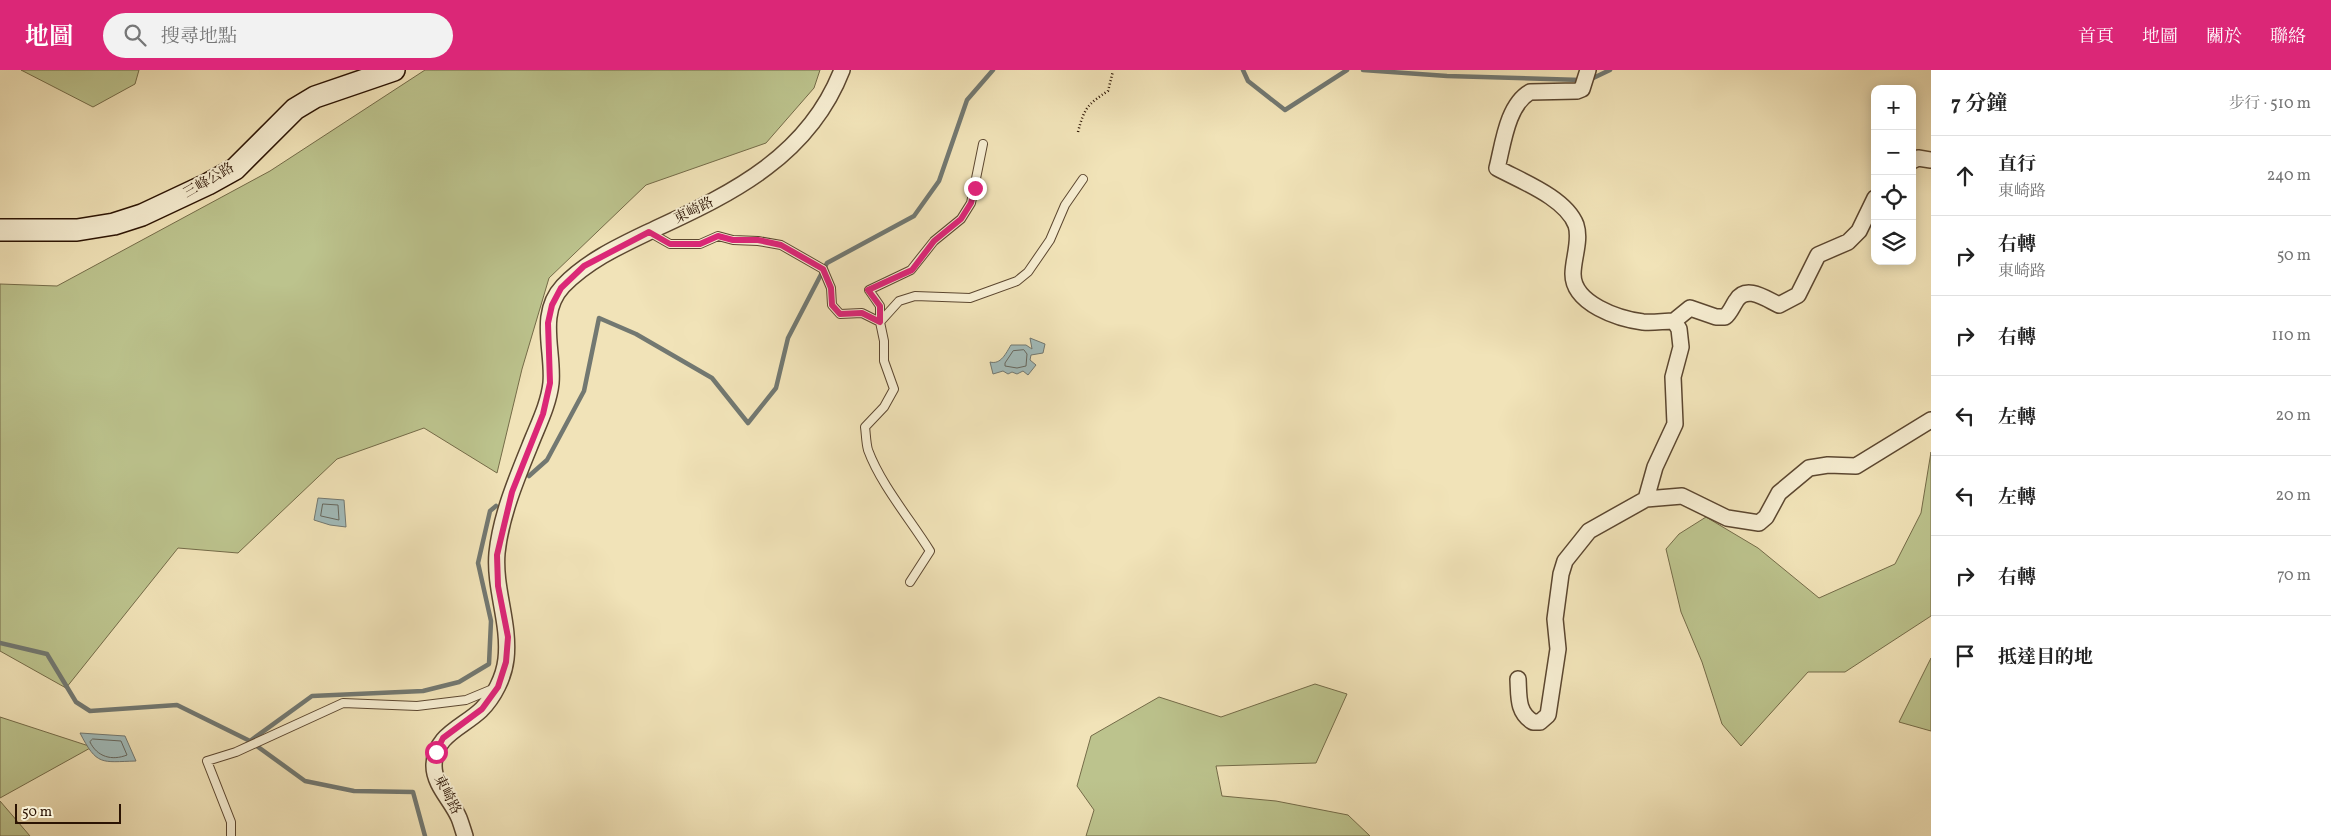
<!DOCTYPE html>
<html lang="zh-TW">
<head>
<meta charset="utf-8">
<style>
	:root { --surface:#fff; --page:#f2f2f2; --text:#222; --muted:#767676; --line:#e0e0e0; --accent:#db2777 }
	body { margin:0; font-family:Vollkorn,"Noto Serif TC",serif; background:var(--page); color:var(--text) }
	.controls { position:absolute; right:15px; top:15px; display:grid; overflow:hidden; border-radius:10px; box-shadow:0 2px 12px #0003 }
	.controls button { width:45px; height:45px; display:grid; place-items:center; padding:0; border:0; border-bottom:1px solid var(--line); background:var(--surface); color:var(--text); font:25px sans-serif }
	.scale { position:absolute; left:15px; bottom:12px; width:106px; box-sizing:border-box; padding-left:5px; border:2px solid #2b1303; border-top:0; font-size:14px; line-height:18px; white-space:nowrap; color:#2b1303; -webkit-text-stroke:4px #f6edd1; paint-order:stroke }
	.stop { position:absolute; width:15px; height:15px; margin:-11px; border:4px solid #db2777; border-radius:50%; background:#fff }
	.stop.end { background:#db2777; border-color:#fff; box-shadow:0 1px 5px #0008 }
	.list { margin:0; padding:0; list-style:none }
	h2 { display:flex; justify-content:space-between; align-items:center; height:65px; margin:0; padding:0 20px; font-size:21px }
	h2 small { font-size:16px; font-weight:400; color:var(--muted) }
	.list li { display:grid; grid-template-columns:32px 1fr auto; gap:15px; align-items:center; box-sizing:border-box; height:80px; padding:0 20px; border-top:1px solid var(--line) }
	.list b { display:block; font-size:19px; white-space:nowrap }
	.list p { margin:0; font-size:16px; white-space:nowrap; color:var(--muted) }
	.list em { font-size:16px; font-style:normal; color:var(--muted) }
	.icon { flex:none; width:28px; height:28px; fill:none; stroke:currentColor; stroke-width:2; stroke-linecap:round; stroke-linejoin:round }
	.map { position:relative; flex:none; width:1931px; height:766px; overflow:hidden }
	header { display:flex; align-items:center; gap:30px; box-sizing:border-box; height:70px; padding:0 25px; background:var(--accent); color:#fff }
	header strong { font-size:24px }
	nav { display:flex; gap:28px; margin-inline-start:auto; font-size:18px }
	.search { width:350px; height:45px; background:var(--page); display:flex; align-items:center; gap:12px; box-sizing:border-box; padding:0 18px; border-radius:28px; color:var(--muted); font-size:19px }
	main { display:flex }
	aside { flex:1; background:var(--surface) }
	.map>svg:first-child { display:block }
	.green { fill:#bcc38d; stroke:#746b48 }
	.water { fill:#a1bbba; stroke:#727871 }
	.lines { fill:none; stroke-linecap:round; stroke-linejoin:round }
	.shore { stroke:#66675e; stroke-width:1 }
	.stream { stroke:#727871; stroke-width:4.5 }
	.lane-casing { stroke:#5c4730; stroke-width:10 }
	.street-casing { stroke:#5c4730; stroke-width:18 }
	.secondary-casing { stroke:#2b1303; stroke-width:24 }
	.path { stroke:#2b1303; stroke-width:2.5; stroke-dasharray:1 2.5; stroke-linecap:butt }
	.lane { stroke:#f6edd1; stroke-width:8 }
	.street { stroke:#f6edd1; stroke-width:15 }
	.secondary { stroke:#f6edd1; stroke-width:21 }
	.route { stroke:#db2777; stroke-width:6 }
	.labels { text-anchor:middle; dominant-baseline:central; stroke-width:4; stroke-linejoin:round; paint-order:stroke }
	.street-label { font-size:14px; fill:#2b1303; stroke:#f6edd1 }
</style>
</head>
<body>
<header>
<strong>地圖</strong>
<div class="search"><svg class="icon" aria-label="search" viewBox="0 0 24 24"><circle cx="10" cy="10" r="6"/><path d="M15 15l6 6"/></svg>搜尋地點</div>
<nav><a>首頁</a><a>地圖</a><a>關於</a><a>聯絡</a></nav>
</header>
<main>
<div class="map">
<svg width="1931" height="766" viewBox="0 0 1931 766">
	<rect width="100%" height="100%" fill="#f1e3b8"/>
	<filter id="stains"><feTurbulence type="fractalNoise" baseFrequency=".004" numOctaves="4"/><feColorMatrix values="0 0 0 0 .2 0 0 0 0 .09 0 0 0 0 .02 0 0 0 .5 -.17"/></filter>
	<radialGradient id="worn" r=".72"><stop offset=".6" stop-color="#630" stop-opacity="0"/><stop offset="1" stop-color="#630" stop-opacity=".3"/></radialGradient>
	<path class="green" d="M21,0H139L135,14L93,37Z
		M425,0H820L814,18L766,73L646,115L549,208L522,299L497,403L424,358L337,389L238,483L178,478L66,618L0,581V214L57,216L270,101Z
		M1931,382V546L1845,602H1808L1741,676L1722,654L1702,592L1681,542L1666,479L1679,464L1706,447L1758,478L1819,528L1895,494L1921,443Z
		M1931,588V661L1899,652Z
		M1315,614L1347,624L1316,693L1216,696L1222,726L1276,731L1348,745L1370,766H1086L1094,740L1077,716L1091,666L1159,627L1221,647Z
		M0,647L92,677L0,728Z
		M0,731L30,766H0Z"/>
	<path class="water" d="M1030,268L1045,274L1043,283L1031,285L1030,290L1036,295L1028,305L1023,301L1017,304L1012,302L1008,304L1003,301L993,304L990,292C1001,295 1006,283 1011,275H1026L1032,279Z
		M318,428L344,430L346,457L330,455L314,450Z
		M80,663L125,666L136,691C101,692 97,696 80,663Z"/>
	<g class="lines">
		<path class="shore" d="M1024,280L1027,284L1026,296L1017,298L1005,296V293L1013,281Z
			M323,434L338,435L339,450L321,446Z
			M93,669L121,671L127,685C112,691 97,687 90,672Z"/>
		<path class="stream" d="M1243,0L1248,11L1285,40L1347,0
			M1363,0L1447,6L1581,10
			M1589,10L1610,0
			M529,406L547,390L584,321L599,248L636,264L712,308L748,353L776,318L788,268L827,193L914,146L939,111L967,30L993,0
			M0,573L47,584L76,632L90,641L177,635L250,671
			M425,766L413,722L354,721L305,711L250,671L312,626L423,621L459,612L489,594L491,551L478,493L490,441L496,436"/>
		<g class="lane-casing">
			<path id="lane" d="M983,74L971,133L961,149L934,171L911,200L869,220L880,236V252L899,231L915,226L970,228L1017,211L1028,202L1050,170L1065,135L1083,109
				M649,162L670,174H700L718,166L733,170L758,171L781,175L823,199L831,218L832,235L840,244L862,243L880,252L884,271V291L894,319L884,337L865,357C866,364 866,373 868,380C881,415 910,449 930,481L910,512
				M231,766V752L207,691L236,682L343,633L417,636L466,630L495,618"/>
		</g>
		<g class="street-casing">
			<path id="street" d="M1588,0L1582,19L1577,21L1530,22C1507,35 1503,75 1497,98C1521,111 1566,128 1576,155C1581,170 1573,189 1573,204C1573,234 1619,249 1643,252C1653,253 1664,251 1674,251
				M1912,91L1918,88L1931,90
				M1646,429L1682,426L1727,448L1759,453L1766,447L1779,423L1809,398L1828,395L1856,396L1931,350
				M1518,609C1519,627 1517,642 1533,652H1540L1548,645L1558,579L1555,549L1561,504L1565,491L1589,461L1646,429L1655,397L1675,354L1673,307L1681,277L1679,259L1674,251L1690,238L1716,247H1725C1730,243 1732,237 1736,231C1746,214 1766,229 1779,235L1798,225L1818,185L1848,172L1859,161L1875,128
				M465,766C463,760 461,753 459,748C452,731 434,715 434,696C434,665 462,658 481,640C494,627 504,607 506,589C510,553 494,519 497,483C501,444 518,405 533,368C540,351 549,332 551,313C554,281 537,244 563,216C589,189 624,174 657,158C735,122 809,85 842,0"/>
		</g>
		<g class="secondary-casing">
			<path id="secondary" d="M0,160H77L114,154L142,145L208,114L235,99L295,39L315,27L394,0"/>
		</g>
		<path class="path" d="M1078,62C1084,38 1088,34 1108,21L1113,1"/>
		<use href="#lane" class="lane"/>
		<use href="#street" class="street"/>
		<use href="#secondary" class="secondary"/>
	</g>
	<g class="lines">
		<path class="route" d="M436,682L443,668L482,639L498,617L506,592L508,567L498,516L497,485L512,422L543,344L550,313L548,253L552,235L561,218L584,196L649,162L670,174H700L718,166L733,170H758L781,175L823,199L831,218L832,235L840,244L862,243L880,252V236L868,220L912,200L934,171L961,149L971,133L975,118"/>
	</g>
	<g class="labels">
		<g class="street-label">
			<text transform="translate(209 111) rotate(-30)">三峰公路</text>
			<text transform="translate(694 141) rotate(-26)">東崎路</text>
			<text transform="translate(447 725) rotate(63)">東崎路</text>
		</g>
	</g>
	<rect width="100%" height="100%" filter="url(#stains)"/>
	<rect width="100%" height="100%" fill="url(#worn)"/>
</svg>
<div class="controls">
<button>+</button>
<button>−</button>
<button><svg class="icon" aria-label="locate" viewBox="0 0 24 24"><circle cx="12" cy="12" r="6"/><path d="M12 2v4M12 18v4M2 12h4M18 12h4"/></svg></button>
<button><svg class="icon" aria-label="layers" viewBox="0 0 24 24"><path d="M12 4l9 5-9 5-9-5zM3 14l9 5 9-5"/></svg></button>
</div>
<div class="scale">50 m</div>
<div class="stop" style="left:436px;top:682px"></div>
<div class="stop end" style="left:975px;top:118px"></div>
</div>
<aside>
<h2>7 分鐘<small>步行 · 510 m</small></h2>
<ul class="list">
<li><svg class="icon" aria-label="ahead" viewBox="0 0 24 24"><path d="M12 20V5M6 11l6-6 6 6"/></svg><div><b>直行</b><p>東崎路</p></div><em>240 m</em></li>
<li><svg class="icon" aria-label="right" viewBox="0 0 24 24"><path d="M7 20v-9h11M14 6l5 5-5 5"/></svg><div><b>右轉</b><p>東崎路</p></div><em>50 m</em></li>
<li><svg class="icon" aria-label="right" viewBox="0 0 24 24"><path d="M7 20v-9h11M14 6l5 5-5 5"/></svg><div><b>右轉</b></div><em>110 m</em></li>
<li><svg class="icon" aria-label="left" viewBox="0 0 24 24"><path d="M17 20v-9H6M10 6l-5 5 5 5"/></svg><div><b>左轉</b></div><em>20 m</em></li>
<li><svg class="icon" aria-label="left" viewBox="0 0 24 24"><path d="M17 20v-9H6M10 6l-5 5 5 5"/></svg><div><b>左轉</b></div><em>20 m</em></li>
<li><svg class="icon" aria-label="right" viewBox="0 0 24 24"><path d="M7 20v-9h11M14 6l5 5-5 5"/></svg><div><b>右轉</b></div><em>70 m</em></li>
<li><svg class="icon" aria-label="arrive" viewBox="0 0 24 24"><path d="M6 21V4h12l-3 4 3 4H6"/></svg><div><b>抵達目的地</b></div></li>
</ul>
</aside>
</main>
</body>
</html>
